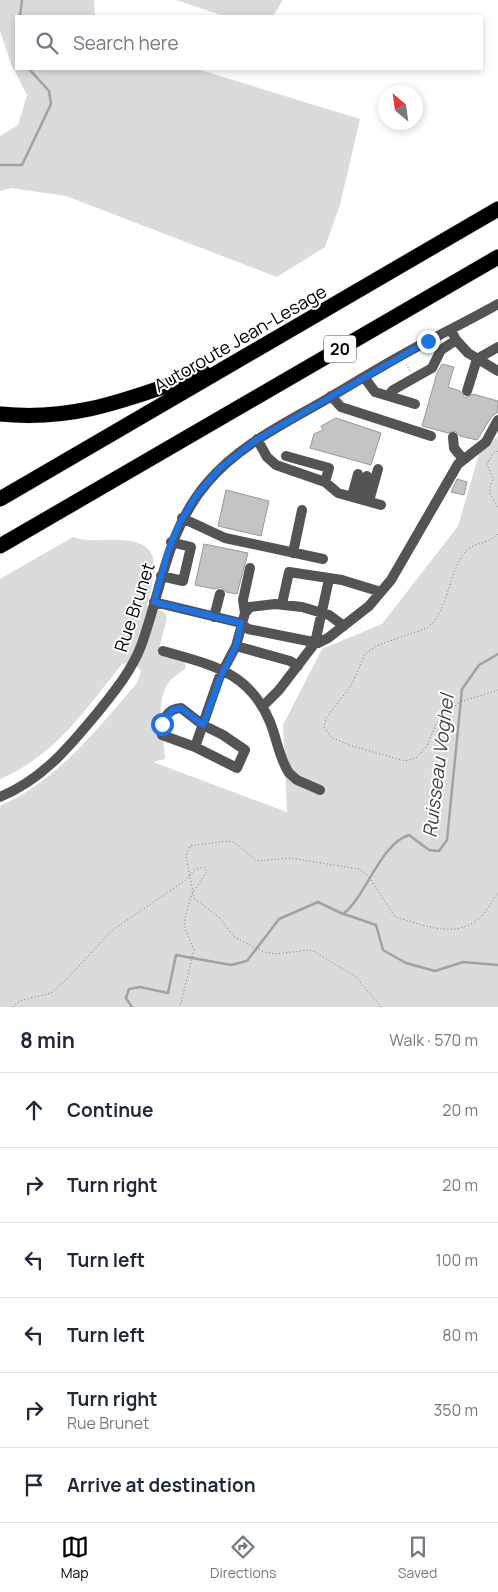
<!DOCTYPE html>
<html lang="en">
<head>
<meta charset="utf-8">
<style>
	:root { --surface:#fff; --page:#f2f2f3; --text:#1f2937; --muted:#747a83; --line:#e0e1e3; --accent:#000 }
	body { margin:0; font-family:Manrope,sans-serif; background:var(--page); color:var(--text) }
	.compass { position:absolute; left:378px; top:85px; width:45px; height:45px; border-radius:50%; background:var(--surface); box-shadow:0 2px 8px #0003; rotate:331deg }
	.stop { position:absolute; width:15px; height:15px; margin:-11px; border:4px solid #1a73e8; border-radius:50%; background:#fff }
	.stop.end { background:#1a73e8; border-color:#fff; box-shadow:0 1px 5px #0008 }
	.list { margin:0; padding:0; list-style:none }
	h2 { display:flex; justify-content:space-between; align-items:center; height:65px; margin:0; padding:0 20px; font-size:21px }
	h2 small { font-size:16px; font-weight:400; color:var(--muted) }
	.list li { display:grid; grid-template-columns:32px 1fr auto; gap:15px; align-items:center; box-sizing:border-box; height:75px; padding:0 20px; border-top:1px solid var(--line) }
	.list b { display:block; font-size:19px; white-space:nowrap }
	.list p { margin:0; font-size:16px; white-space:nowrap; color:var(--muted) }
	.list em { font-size:16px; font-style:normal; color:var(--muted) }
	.icon { flex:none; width:28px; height:28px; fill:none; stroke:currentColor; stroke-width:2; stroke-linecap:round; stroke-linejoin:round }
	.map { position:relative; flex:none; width:498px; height:1007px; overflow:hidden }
	.search { position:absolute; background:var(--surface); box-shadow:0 2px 8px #0003; left:15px; right:15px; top:15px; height:55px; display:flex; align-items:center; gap:12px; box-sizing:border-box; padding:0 18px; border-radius:0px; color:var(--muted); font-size:19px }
	.sheet { height:515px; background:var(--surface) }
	nav { display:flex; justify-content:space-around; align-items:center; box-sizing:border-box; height:70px; border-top:1px solid var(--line); background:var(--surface); font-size:14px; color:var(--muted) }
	nav a { display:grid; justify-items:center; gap:2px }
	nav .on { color:var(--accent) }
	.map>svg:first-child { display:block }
	.green { fill:#dbdbdb }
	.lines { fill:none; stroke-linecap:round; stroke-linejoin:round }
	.stream { stroke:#a2a2a2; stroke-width:2.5 }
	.building { fill:#c4c4c4; stroke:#989898 }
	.highway-casing { stroke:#dbdbdb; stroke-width:16 }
	.path { stroke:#767676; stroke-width:1; stroke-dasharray:1 2.5; stroke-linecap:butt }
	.minor { stroke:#545454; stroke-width:10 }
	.highway { stroke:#000; stroke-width:15 }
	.route { stroke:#1a73e8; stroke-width:6 }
	.labels { text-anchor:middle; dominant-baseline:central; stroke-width:4; stroke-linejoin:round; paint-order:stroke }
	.shield { fill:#fff; stroke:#4c4c4c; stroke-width:1 }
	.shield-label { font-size:16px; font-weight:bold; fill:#000 }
	.street-label { font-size:18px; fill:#000; stroke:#fff }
	.water-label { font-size:19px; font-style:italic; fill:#434343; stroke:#fff }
</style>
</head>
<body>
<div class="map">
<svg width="498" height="1007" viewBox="0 0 498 1007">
	<rect width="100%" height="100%" fill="#fff"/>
	<path class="green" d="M0,0H94L95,16H16V69H197L360,119L340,205L325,247L277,277L66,196L11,188L0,191V136L18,125L27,95L11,64L0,31Z
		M176,0H283L273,16H224Z
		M498,436V1007H0V806C57,781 97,729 137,683L141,671L133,662L122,664C86,709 55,756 0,779V579L73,537C78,538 83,540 88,540C109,542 155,531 154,567C154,579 150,593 147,605L164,612L167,618L159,649L184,659L186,667C181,673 173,677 169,682C154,702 164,737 165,759L153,762L287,812L283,725L322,649L382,624L458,526L479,454Z"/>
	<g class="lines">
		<path class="stream" d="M20,16L22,0
			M0,165H22L51,104L49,91L29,69
			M344,914L376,925L383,950L406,963L435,971L463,962L498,965
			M132,1007L126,998L129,989L140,987L168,993L176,955L231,965L247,961L279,919L318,902L343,914C366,897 380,844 409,835L429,850L439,851L447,840L462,689L479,665L498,654"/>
	</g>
	<path class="building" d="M442,364L454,367L448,387L460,391L465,398L473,394L498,401L497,413L492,416L477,440L460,436L455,431L448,433L422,426L437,373Z
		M336,418L381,433L371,465L310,448L314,434L323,430L321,426Z
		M457,479L467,482L464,495L451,492Z
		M226,490L269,501L261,536L218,526Z
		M204,544L248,553L237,594L226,592L221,587L215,589L195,585Z"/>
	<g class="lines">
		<g class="highway-casing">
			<path id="highway" d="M0,414C78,422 132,397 204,373
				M0,499L498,209
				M0,546L498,257"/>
		</g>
		<path class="path" d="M406,364L410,371
			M498,451L493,453L487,464L493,479C486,491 492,497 498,508
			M498,534C488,544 474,542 465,552C447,574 450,610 427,628L376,646L365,654L351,686L326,718L324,727L331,737L349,745L405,761L416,758L427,746L435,726L443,715L460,702L498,690
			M13,1007L19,1001L51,993L68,978L111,931L186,880L194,870L204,867L207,871L192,894L185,917V929L194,950L180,1007
			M381,1007L356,977L315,952L309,950L276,954L264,952L234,937L221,919L194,898L186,856L190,846L226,841L234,842L257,861L290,858L359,869L369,877L395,917C421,924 453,939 477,920C486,914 492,901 498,892"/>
		<path class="minor" d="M456,340L468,353L498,371
			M364,377L375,392L415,404
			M467,391L477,359L498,347
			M331,396L341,407L431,436
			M388,396L393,390L432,368L441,350L456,340L451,330
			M453,437L454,448L463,459
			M257,439L267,457L276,465L325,482L338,493L381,505
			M286,456L329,468L325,482
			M352,496L358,474
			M360,499L367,476
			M369,501L378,469
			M182,518L225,538L323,559
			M293,553L302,510
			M161,576L183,581L191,547L171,542
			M154,602L241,623L248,629L318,643L328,638L369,606L391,580L458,464L486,442L498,420
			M282,604L289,572L342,580L381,592
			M245,613L243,600L250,568
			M214,617L220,594
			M236,646L290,661L298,666
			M163,651C211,665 249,671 270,722C277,739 279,758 289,773L297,780L320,790
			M263,706L279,690L315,643L329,579
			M181,708L203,725L223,735L245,750L237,768L195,747L162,735C157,723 169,708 181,708Z
			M195,747L219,678L236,646L245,613L250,607L275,604L302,607L329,615L344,626
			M0,797C43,779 69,747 98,712C114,692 132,670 141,646C162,589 166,531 207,483C237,447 280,426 320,403C356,382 391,360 428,341C451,329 475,317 498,304"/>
		<use href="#highway" class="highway"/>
	</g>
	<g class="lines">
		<path class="route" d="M162,724L172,710L181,708L203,725L220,678L236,646L241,623L154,602L168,551L180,522L196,496L219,469L256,440L428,341"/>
	</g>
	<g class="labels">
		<rect class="shield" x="324" y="335.5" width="32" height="27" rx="4"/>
		<g class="shield-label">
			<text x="340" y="349">20</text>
		</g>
		<g class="street-label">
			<text transform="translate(240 338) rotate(-30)">Autoroute Jean-Lesage</text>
			<text transform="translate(134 607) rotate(-72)">Rue Brunet</text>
		</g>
		<g class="water-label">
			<text transform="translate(438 766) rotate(-83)">Ruisseau Voghel</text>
		</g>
	</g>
</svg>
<svg class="compass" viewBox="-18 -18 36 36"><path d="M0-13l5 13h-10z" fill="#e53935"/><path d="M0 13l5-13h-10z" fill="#747a83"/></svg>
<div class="stop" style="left:162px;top:724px"></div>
<div class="stop end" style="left:428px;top:341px"></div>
<div class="search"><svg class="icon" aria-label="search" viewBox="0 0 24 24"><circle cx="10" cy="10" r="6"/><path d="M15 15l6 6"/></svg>Search here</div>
</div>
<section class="sheet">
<h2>8 min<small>Walk · 570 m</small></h2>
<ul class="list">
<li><svg class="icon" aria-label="ahead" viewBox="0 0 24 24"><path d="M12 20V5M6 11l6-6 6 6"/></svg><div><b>Continue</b></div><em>20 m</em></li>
<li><svg class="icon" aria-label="right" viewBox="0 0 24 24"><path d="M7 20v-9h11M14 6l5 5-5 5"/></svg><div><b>Turn right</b></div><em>20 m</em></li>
<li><svg class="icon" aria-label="left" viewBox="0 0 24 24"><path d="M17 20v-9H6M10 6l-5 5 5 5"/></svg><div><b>Turn left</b></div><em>100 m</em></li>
<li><svg class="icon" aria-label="left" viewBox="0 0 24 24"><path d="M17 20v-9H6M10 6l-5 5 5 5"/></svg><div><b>Turn left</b></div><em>80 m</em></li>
<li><svg class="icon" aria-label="right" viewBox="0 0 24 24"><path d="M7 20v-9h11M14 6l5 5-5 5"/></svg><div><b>Turn right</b><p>Rue Brunet</p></div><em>350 m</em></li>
<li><svg class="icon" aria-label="arrive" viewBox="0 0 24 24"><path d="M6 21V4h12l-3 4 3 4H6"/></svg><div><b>Arrive at destination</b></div></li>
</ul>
</section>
<nav>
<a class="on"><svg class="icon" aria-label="map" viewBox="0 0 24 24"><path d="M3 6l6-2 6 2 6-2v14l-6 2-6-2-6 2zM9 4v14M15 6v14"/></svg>Map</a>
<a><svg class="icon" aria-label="directions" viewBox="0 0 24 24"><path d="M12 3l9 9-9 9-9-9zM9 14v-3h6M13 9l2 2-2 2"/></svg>Directions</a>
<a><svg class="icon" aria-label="saved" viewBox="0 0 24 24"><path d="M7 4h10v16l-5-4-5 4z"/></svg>Saved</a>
</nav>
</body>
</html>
